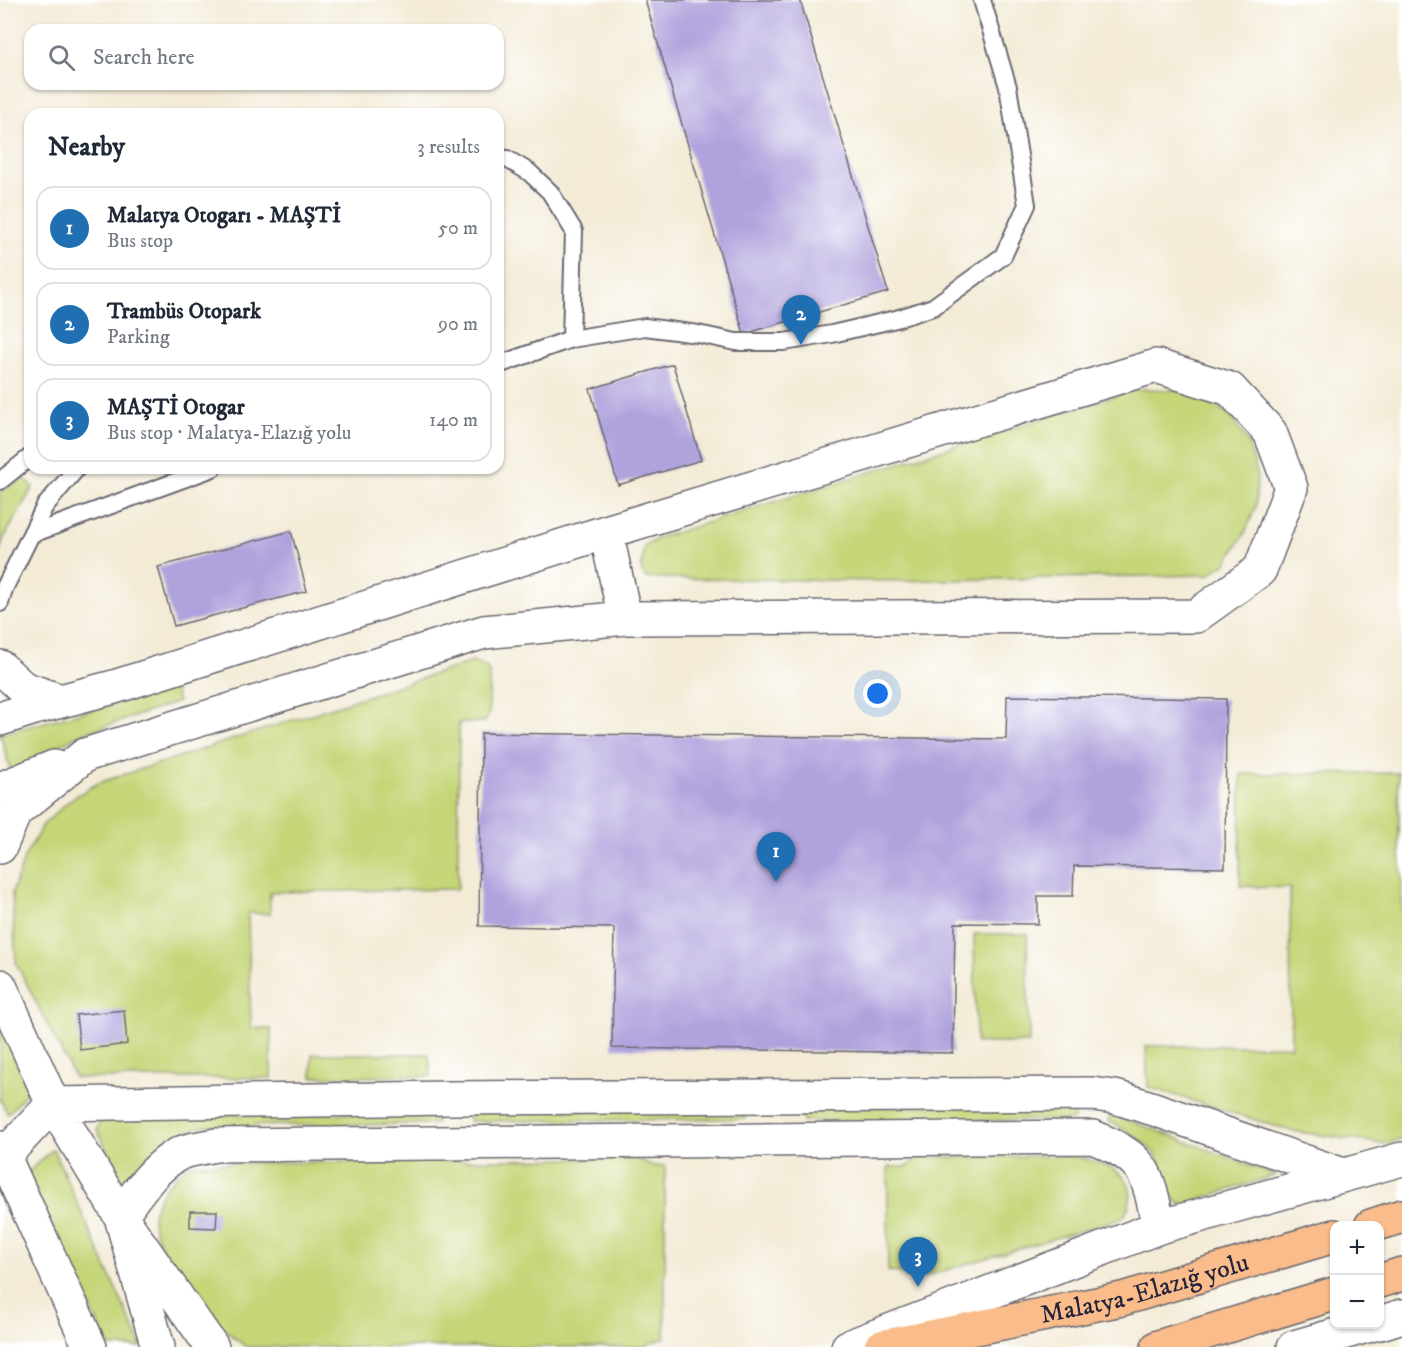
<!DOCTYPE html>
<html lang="en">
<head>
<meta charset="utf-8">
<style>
	:root { --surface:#fff; --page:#f2f2f3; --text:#1f2937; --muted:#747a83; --line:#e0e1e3; --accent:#1f6fb2 }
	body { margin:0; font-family:"IM FELL DW Pica",serif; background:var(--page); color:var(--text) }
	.controls { position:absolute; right:18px; bottom:18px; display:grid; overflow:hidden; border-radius:12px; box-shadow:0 2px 4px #0004 }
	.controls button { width:54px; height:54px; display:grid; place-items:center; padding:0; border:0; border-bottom:2px solid var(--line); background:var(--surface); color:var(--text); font:30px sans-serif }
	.you { position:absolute; left:878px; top:694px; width:21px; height:21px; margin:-15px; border:4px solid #fff; border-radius:50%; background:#1a73e8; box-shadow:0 0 0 9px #1a73e833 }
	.badge { display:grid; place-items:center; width:39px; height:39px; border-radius:50%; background:var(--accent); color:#fff; font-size:20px; font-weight:700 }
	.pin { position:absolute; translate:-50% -50px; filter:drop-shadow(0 2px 3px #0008) }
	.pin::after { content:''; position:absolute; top:32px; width:21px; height:18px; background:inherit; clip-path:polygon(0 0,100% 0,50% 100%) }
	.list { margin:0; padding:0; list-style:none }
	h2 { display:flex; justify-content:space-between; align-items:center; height:78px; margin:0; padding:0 24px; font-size:26px }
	h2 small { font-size:20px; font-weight:400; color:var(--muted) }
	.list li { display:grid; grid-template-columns:39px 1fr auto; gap:18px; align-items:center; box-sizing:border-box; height:84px; margin:0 12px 12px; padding:0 12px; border:2px solid var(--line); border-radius:18px }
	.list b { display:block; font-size:22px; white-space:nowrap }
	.list p { margin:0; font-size:20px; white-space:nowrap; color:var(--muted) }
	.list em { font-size:20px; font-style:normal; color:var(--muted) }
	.icon { flex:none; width:33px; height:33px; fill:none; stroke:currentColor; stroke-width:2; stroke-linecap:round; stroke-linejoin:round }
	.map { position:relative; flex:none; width:1402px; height:1347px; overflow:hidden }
	.search { position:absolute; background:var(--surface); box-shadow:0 2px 4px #0004; left:24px; top:24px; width:480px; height:66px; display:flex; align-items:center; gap:15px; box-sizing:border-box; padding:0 21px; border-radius:18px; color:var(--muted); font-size:22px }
	.panel { position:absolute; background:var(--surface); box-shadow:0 2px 4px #0004; left:24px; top:108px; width:480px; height:366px; border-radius:18px }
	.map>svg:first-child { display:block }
	.green { fill:#c5d577; stroke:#747c59; stroke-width:1.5 }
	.building { fill:#b0a3dd }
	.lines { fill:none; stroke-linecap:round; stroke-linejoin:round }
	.service-casing { stroke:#6b6871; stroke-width:20 }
	.minor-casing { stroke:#6b6871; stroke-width:36 }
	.tertiary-casing { stroke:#6b6871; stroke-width:36 }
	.trunk-casing { stroke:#6b6871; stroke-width:36 }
	.service { stroke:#fff; stroke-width:16 }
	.minor { stroke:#fff; stroke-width:33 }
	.tertiary { stroke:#fff; stroke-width:33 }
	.trunk { stroke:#f9bc8a; stroke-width:33 }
	.labels { text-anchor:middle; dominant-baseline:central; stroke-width:5; stroke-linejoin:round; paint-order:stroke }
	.street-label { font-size:26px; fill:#22223b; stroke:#fff }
</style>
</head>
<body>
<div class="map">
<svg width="1402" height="1347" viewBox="0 0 1402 1347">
	<rect width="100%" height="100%" fill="#fff"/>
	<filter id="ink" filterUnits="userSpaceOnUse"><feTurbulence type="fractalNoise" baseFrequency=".0167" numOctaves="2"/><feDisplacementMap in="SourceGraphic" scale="12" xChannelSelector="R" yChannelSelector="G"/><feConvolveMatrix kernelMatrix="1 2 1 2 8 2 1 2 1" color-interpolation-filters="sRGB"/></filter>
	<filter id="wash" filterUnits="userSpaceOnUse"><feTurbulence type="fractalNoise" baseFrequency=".008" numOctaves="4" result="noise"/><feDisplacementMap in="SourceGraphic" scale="24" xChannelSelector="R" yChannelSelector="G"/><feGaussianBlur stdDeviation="1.35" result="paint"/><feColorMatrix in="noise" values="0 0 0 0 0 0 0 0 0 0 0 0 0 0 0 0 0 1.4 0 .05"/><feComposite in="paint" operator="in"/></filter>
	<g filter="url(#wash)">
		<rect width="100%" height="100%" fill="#f3ebd6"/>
		<path class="green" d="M1137,389L1179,390L1206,401L1230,415L1248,442L1257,473L1256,506L1245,533L1226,563L1208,575L891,581L646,578L641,570L644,547L658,538Z
			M25,478L33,487L3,540L0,551V492Z
			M472,662C480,663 485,664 489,672V713L485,722L459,723L458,889L270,892V914L248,913L251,1028L271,1029V1078H75L16,963L12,893L25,856L43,825L71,799L98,783Z
			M174,688L178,702L76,736L41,755L13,778L0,734Z
			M1398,773L1399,840L1402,876V1139L1387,1144L1291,1131L1148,1087L1146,1046H1291L1290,888L1240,886L1241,774Z
			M974,934H1027L1029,1043H976Z
			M0,1026L32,1087L8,1114L0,1099Z
			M312,1054H429L431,1076L312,1077Z
			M1074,1105V1120L803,1121L802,1107Z
			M744,1109L745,1119L469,1121L468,1110Z
			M436,1113V1124L203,1126C159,1140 150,1151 124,1187L97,1129L100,1120L107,1115Z
			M1112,1114L1276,1175L1182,1205C1164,1196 1168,1173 1157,1157C1145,1140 1126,1130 1108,1121Z
			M53,1149L142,1347H109L27,1173Z
			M1068,1156C1103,1161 1149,1174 1123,1218L916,1279L897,1272L888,1271V1167H907L918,1157Z
			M636,1158L653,1166H665V1338L648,1344L646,1347H246C238,1340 229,1334 221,1326C201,1306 150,1245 153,1217C156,1193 172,1180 188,1164Z"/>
		<g id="blocks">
			<path class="building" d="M645,0H800L888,292L744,334Z
				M673,364L701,460L618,485L590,389Z
				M291,531L307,591L174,626L158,567Z
				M1007,696L1226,699L1225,868L1074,866L1073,896H1038V924L955,923L953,1053L612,1048L614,928L479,926L481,733L1006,739Z
				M124,1010L127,1044L80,1050L76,1015Z
				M190,1211H217L216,1228L190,1227Z"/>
		</g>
	</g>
	<g filter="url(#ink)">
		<use href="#blocks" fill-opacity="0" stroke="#6b6871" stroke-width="1.5"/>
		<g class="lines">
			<g class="service-casing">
				<path id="service" d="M498,158L507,159L529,172L550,192L574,231L571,339L498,365
					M571,339L645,327L698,334L736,342H784L832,334L896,319L933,307L1003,256L1027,205L1008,87L982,0
					M0,481L30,457
					M32,534L213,468
					M0,603L4,589L45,506L77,468"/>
			</g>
			<g class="minor-casing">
				<path id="minor" d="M0,667L23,688L61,701
					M0,719L34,708L114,687L606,532L1156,366L1230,389L1270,432L1291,488L1260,570L1196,616L625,618L606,532
					M0,789L54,767
					M0,847L15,812L85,755L484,632L625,618
					M0,986L53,1104L121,1217L212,1347
					M0,1148L90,1347
					M4,1156L53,1104L452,1098L1092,1094L1115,1097L1154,1109L1343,1175
					M158,1347L121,1217C133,1196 160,1161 183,1152C193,1149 205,1147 216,1145L1093,1137C1147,1159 1147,1172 1159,1227"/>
			</g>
			<g class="tertiary-casing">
				<path id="tertiary" d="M1380,1323L1402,1316
					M848,1347L1159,1227L1402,1159
					M1294,1347L1374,1324"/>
			</g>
			<g class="trunk-casing">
				<g id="trunk">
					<path d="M1371,1226L1402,1216"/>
					<path d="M1380,1281L1402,1274"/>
					<path id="s1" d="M881,1347L1122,1299L1334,1236"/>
					<path d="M1158,1347L1334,1294"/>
				</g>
			</g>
			<use href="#service" class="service"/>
			<use href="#minor" class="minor"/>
			<use href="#tertiary" class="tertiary"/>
			<use href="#trunk" class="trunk"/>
		</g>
	</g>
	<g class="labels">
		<g class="street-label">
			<text stroke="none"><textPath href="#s1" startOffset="270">Malatya-Elazığ yolu</textPath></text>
		</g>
	</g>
</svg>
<div class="controls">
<button>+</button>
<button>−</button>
</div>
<div class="you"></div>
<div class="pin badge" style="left:776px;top:882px">1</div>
<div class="pin badge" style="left:801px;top:345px">2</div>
<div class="pin badge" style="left:918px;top:1287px">3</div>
<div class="search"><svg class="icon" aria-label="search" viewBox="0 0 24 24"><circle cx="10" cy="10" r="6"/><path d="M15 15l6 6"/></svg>Search here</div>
<section class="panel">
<h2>Nearby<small>3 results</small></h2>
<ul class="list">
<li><span class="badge">1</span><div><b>Malatya Otogarı - MAŞTİ</b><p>Bus stop</p></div><em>50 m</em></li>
<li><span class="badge">2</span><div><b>Trambüs Otopark</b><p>Parking</p></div><em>90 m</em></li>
<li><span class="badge">3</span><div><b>MAŞTİ Otogar</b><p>Bus stop · Malatya-Elazığ yolu</p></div><em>140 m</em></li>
</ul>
</section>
</div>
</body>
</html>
